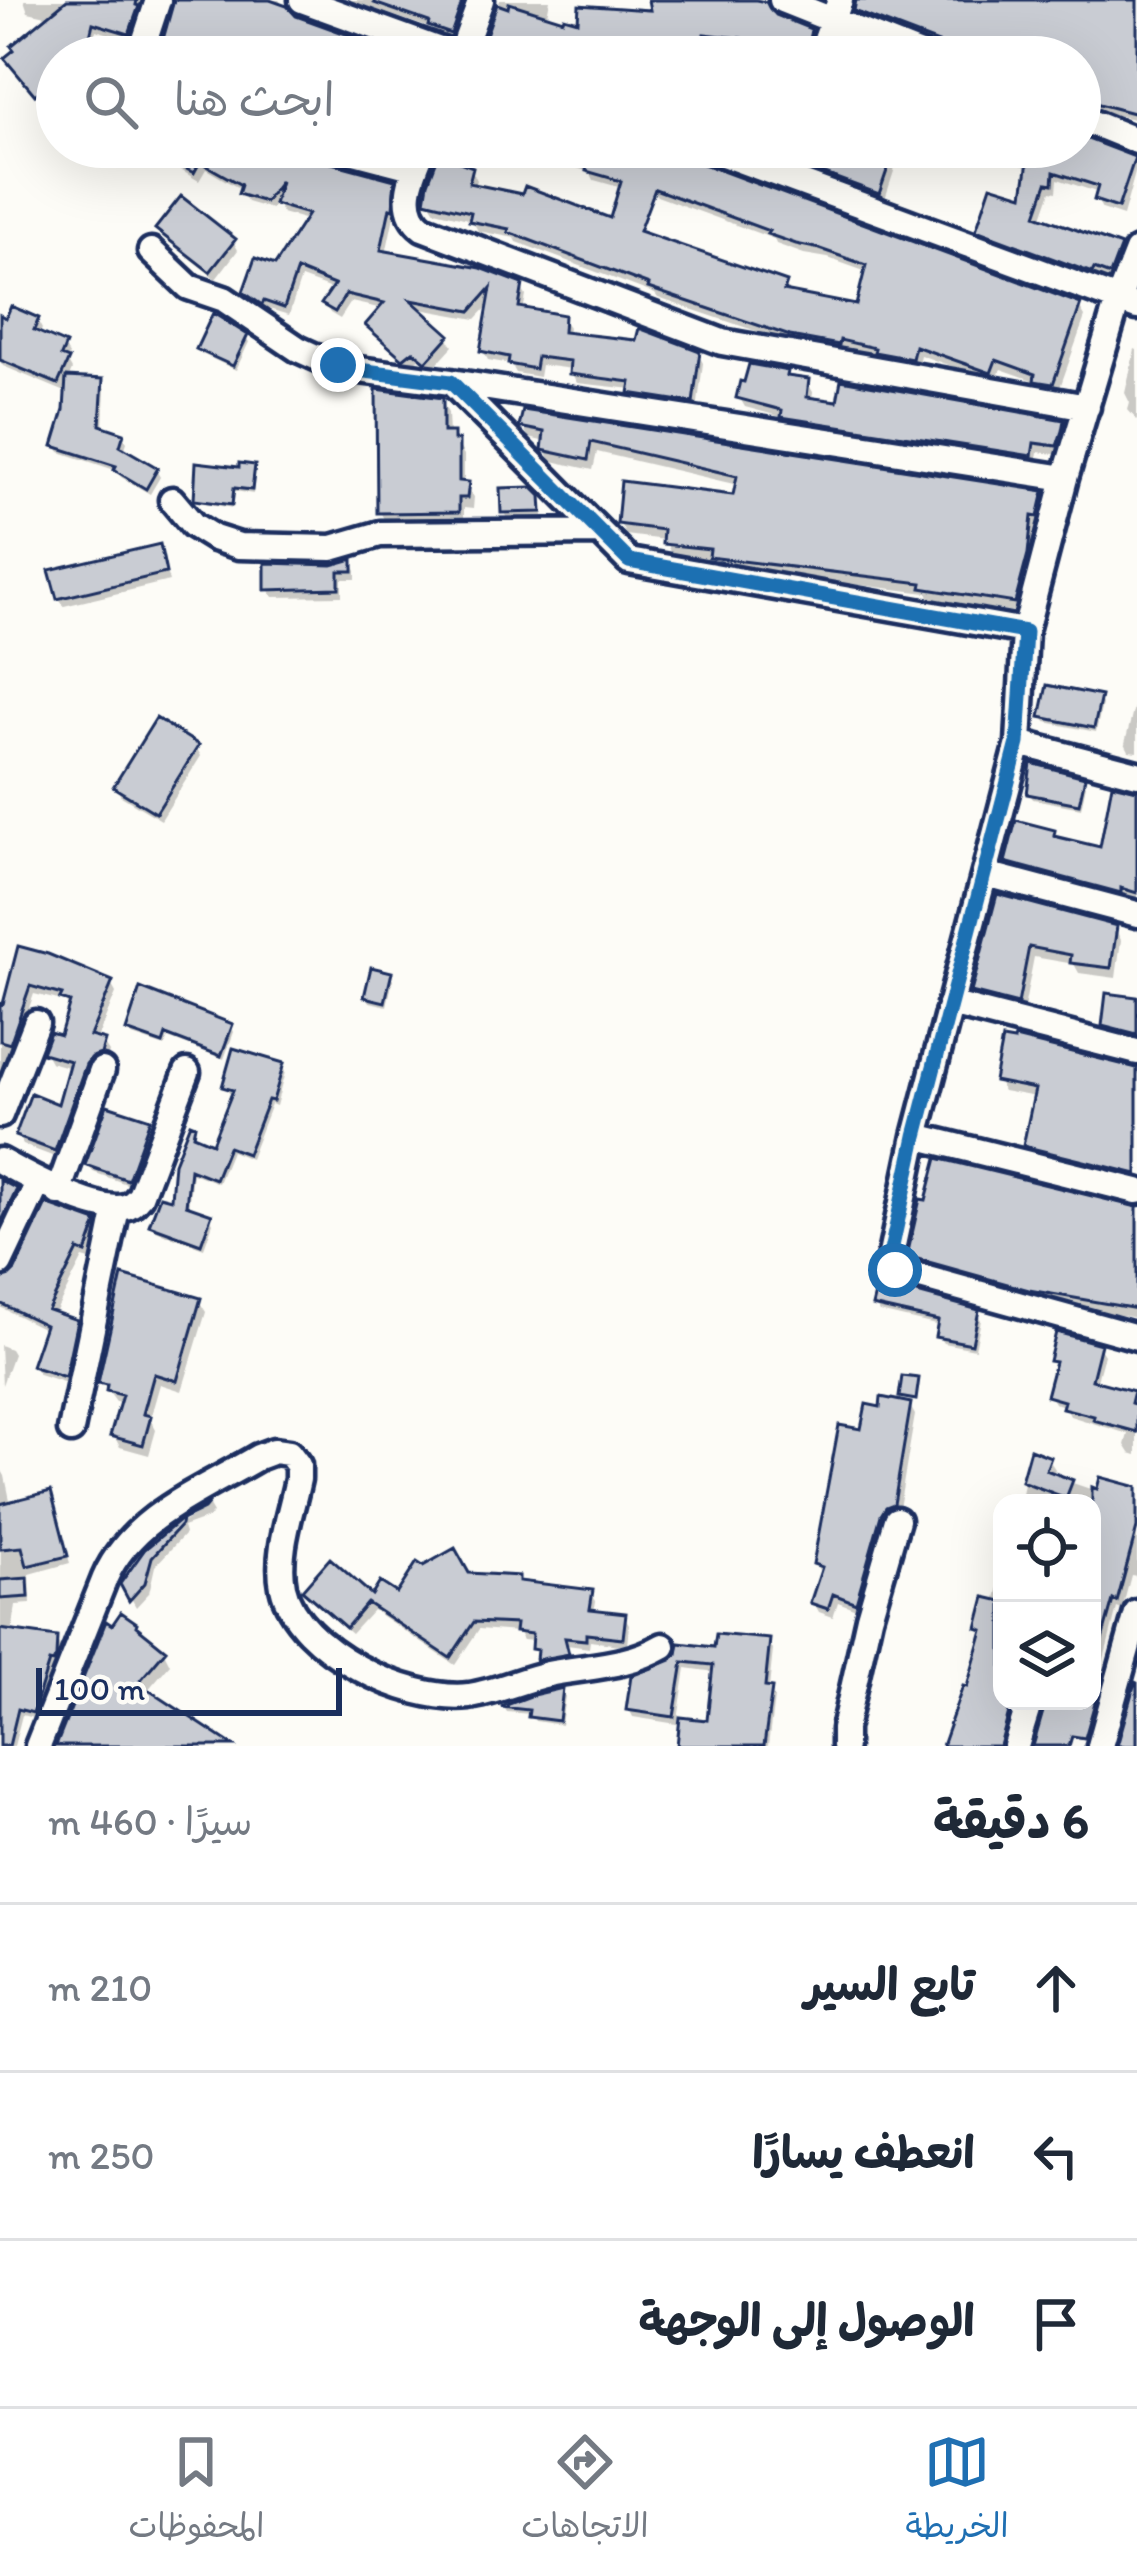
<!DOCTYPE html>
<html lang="ar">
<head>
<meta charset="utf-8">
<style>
	:root { --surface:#fff; --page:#f6f6f7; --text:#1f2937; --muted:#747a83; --line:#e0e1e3; --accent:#1f6fb2 }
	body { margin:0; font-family:Itim,"Playpen Sans Arabic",sans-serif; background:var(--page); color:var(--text); direction:rtl }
	.controls { position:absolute; right:36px; bottom:36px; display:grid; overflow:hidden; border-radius:24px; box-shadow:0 12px 48px #0002 }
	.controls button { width:108px; height:108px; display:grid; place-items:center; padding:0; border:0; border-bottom:3px solid var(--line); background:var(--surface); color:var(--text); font:60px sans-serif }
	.scale { position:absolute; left:36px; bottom:30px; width:306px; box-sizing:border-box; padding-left:12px; border:6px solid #1b2f5e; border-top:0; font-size:33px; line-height:42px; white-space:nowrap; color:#1b2f5e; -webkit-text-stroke:9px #fdfcf7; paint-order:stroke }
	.stop { position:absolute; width:36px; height:36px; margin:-27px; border:9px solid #1f6fb2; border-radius:50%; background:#fff }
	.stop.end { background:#1f6fb2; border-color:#fff; box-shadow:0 3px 12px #0008 }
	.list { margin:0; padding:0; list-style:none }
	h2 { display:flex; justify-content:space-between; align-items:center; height:156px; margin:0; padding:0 48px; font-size:51px }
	h2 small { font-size:39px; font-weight:400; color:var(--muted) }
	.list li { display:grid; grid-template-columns:78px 1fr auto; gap:36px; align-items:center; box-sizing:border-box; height:168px; padding:0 48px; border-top:3px solid var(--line) }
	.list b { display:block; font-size:45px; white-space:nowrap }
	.list em { font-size:39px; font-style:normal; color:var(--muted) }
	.icon { flex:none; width:66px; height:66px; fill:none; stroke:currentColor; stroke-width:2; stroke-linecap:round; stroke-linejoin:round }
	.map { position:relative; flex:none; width:1137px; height:1746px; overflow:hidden; direction:ltr }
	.search { position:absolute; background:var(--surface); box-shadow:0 12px 48px #0002; left:36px; right:36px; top:36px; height:132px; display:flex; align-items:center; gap:30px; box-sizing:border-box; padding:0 42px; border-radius:66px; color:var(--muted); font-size:45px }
	.sheet { height:660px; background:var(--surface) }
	nav { display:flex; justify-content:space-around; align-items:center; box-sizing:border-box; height:168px; border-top:3px solid var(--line); background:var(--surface); font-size:33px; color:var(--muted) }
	nav a { display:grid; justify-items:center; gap:6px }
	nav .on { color:var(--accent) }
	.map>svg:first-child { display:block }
	.shadow { fill:#0003; fill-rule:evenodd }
	.building { fill:#c9ccd3; stroke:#1b2f5e; stroke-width:3; fill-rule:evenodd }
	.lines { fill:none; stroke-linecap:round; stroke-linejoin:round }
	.minor-casing { stroke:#1b2f5e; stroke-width:33 }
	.minor { stroke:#fdfcf7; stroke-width:24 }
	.route { stroke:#1f6fb2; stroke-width:15 }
</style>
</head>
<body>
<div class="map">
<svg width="1137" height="1746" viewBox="0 0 1137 1746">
	<rect width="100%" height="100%" fill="#fdfcf7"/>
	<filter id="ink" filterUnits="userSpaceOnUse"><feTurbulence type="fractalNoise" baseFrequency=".00833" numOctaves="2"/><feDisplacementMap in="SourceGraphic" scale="24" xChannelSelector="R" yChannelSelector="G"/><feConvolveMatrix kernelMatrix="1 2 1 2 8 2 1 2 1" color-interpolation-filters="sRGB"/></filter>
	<g filter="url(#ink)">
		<path class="shadow" d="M24,0H143L133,41L96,30L90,57H57V88L41,101L13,67L51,17L28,12Z
			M178,0H279L294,18L358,41L363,50L361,57H182Z
			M348,0H473L456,42L436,35L433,29Z
			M500,0H550L547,15L581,25L654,14L651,0H773L770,14L809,32L814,41L810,57H757L759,48L708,42L706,57H481Z
			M858,0H1137V120L1080,106V57H961L862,20L857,10Z
			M1080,139L1133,159L1137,166L1123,216L1102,209L1097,200L1099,193L1058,179L1057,192L1051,191L1041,220L1119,248L1124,257L1115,283L1098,277L1097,280L984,239L979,230L1026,199L1030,168L968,147H1080Z
			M185,147H291L329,166L393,182L398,192L397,216H394L386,254L521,286L526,296L523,311L562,318L568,327L567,335L698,354L703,363L697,411L637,402L633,389L577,383L572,374V369L541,365L539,377L516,373L511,364L488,360L483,351L492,302L476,319L415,308L447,337L453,346L432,369L420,358L410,366L373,334L368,325L383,309L351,302L340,319L330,313L325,304L334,290L301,278L289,315L269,309L267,312L252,301L247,292L277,269L307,220L282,213L276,202L271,209L247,202L242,190L206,169L199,181L182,171L177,162Z
			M375,147H416L410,156Z
			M496,147H638L626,189L594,180L590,172L533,155L531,162L499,152Z
			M666,147H675L691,161L1079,307L1085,317L1058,393L1043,391L1038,382L1001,369L996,382L920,355L917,368L883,362L880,357L845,349L844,354L798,345L658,298L655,294L517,242L515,238L478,231L472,220L435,211L429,201L471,169L477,180L475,187L785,285L791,295L859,309L867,272L828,258L804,254L776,244L774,239L657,196L651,186Z
			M806,147H874L892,153L897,162L884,202L807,173L801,164Z
			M159,229L233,241L238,250L216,279L164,238Z
			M37,320L42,329L39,335L64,346L69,355L67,361L72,370L63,391L3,366L0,361V327Z
			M245,337L249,342L236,370L202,354L199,349Z
			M1135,349L1137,350V420L1128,410L1130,403L1125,393Z
			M786,374L790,380L807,382L813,392L812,401L1062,422L1067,432L1062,455L1038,452L1036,465L790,426L785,418L745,407L739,397L746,386Z
			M101,382L105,389L103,429L122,435L127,442L124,451L156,470L160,477L150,494L121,477L118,471L60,452L56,445Z
			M441,400L448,413L449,435H452L464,455V485L474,497L473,509L464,508V523L387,524L380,512Z
			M523,427L1043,494L1049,506L1043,527L1037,526L1033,568L1021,613L931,599L927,593L718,568L713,559L671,554L665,540L626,535L620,524L736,498L738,485L597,452L593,470L552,461L545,450L546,442L529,438Z
			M253,468L255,472L253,494L235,491L233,508L198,502L195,498Z
			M539,498L542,504L543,516L507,518L504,513Z
			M158,547L169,581L64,606L59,598Z
			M352,563L356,571V579H342V596L273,597L268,589Z
			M1099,698L1102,704L1096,732L1046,722L1043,717Z
			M1134,707H1137V752L1129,751L1125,743Z
			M196,747L201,756L161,820L121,796L116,787Z
			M1083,780L1086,785L1081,808L1033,799L1030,794Z
			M1137,793V898L1125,894L1124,899L1013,869L1008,862L1054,833L1058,840L1102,850Z
			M999,898L1115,928L1121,940L1116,978L1079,973L1074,964L1034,957L1023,1014L980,1003L974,992Z
			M21,950L111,984L116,993L96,1041L103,1043L109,1052L106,1063L60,1159L23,1145L18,1136L59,1108L71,1068L50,1062L45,1053L62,1039L69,1008L66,1002L34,994L0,1089V1006L5,1008Z
			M390,975L393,980L387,1006L370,1002L367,997Z
			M1137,1000V1043L1112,1036L1106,1025Z
			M231,1026L234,1032L224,1059L168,1038L165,1047L132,1036L129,1031Z
			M282,1065L285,1072L276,1106L271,1104L250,1159L231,1151L218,1183L192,1173L188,1209L210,1217L213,1223L204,1248L156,1231L153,1225L174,1204L193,1127L196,1139L214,1147L234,1094L229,1093L225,1086Z
			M1137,1071V1182L1032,1156L1026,1145L1036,1097L1003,1091L997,1080Z
			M148,1121L152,1128L132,1186L93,1172L88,1165Z
			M0,1183L15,1191L20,1200L0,1243Z
			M1137,1210V1318L1037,1300L917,1266L911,1256Z
			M95,1224L100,1233L90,1260L83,1258L54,1315L75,1322L80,1331L69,1384L39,1374L34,1366L46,1330L2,1308L0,1293Z
			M889,1289L977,1313L981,1320L975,1349L943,1343L938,1336L940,1326L879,1312L875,1305Z
			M199,1301L206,1312L182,1391L160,1384L150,1419L156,1430L149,1455L120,1447L114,1436L122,1404L116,1402L101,1382Z
			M0,1345L10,1349L13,1354L2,1385Z
			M1099,1347L1104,1355L1096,1384L1137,1395V1455L1130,1453L1125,1445L1128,1434L1070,1416L1065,1406L1054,1403L1049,1395L1057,1368L1052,1360Z
			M910,1406L915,1415L898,1514L861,1611L838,1602L833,1617L819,1612L814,1603L822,1576L816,1564L863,1433Z
			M1049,1460L1055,1469L1052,1476L1099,1492L1137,1490V1576L1131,1575L1122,1610L1117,1608L1100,1675L1106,1687L1103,1698L1092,1695V1503H1020L1024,1484L1022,1480Z
			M1,1469L5,1476L11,1505L50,1494L70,1563L30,1574L31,1604L16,1605L12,1634L56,1640L60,1647L58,1666L57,1670L53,1669L37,1719L22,1715L14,1746H0Z
			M209,1506L213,1513L208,1518L183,1527L185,1534L155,1566L149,1593L136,1607L124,1585L147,1551L182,1523Z
			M1002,1575V1701H1022L1008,1746H946L969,1691L985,1636L980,1628L995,1602Z
			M467,1576L591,1593L596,1601L594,1612L624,1616L629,1624L627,1646L590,1641L589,1648L567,1645L571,1662L544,1667L534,1648V1641L523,1640L518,1632L479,1629L455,1665L373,1610L351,1634L310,1598L306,1590L373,1600L398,1597Z
			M768,1642L773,1650L769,1688L774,1698L768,1746H680L683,1725L633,1717L629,1709L634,1679L717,1650ZM686,1668L715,1672L710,1723L678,1720Z
			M164,1652L170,1664L146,1692L228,1746H58Z
			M562,1691L565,1696L561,1725L535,1721L531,1714L507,1712L505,1709Z"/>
		<path class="building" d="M67,0H137L136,5L139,6L129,34L93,23L85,57H57V76L35,95L4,58L14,50L11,46Z
			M174,0H270L287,6L296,16L360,39L353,57H158Z
			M374,0H463L451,34L428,26L429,22L374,3Z
			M648,0H756L766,2L776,15L811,29L810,35L804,57H754L758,40L704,34L701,55L696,54L695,57H513L482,46L497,4L508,8L509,3L563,20L564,17L578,21L579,5L650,10Z
			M856,0H1137V114L1080,99V57H975L854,11Z
			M843,42L876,55V57H837Z
			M1080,136L1135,157L1118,208L1094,200L1098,186L1054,172L1053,184L1047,183L1036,215L1121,246L1110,275L1094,269L1092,273L976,230L991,185L1023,195L1028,161L995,150L996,147H1080Z
			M174,147H298L320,154L331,163L395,180L393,209L390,208L381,250L481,268L523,284L519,307L564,315L563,332L636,340L639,328L700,351L693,403L629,393L631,382L569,374L570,361L537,357L535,369L508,364L509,357L480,351L491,288L471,311L411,300L450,335L426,362L413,351L403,359L365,325L384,303L346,294L335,312L321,304L334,285L297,270L284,308L264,301L262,305L243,292L255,258L275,265L308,214L274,204L281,181L265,202L238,194L241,185L200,162L194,173L173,162L180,150Z
			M541,147H648L661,151L663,147H684L698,162L1081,304L1053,384L1034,381L1035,374L996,360L991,373L915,346L912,359L874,352L875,348L840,340L839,345L790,336L648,288L649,285L508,232L509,229L469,221L471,212L425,201L428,183L439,154L473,167L469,183L522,194L525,186L610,218L621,181L586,171L587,165L541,151ZM655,189L769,231L767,234L796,244L820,249L866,265L856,305L784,291L787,282L639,231Z
			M803,147H884L894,150L879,194L798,164Z
			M181,196L236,239L210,272L155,229Z
			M11,306L39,318L34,330L66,344L61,356L69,359L58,384L0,360V315L6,318Z
			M213,313L248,335L233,366L196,349Z
			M749,364L788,371L787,376L809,379L807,397L837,401L841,380L1064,420L1062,431L1057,446L1034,443L1032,456L781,417L782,410L736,398L740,381L744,382Z
			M66,377L103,379L100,425L124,433L120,446L158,468L146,489L114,470L116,466L53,446L64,410Z
			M376,389L443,398V432H454V440H459V481L469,482L467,498H459V512L377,513Z
			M523,410L1044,491L1038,517L1032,516L1028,554L1015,603L921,588L922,583L709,557L710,549L662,544L663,530L617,524L621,481L733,495L737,476L591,442L588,460L542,450L544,432L519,427Z
			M196,462L239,467V463L255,465L252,490L234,488L232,505L194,500Z
			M532,487L541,496L542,512L501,513L500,488Z
			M160,544L166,573L57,599L49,570Z
			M353,559V571H339V588L265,590V563L332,565Z
			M1047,685L1101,696L1094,728L1040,717Z
			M156,718L199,745L156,813L113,787Z
			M1031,763L1085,777L1079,804L1027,794Z
			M1112,784L1137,790V893L1121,888V893L1005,862L1016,820L1055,830L1054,836L1100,847Z
			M997,894L1117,926L1111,968L1070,963L1071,955L1029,947L1018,1004L971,992Z
			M18,946L48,954L113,981L90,1036L105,1040L101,1054L92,1057L86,1064L55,1151L15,1136L31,1093L58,1104L70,1061L42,1053L50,1032L60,1035L70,1002L60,999L62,995L30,986L10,1044L0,1041V1003L3,1004Z
			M371,967L392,972L385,1002L364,997Z
			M140,988L233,1024L221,1056L166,1035L163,1044L126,1031Z
			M1106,993L1137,997V1035L1102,1026Z
			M1015,1038L1137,1068V1174L1023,1146L1035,1089L994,1081L1002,1039L1014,1041Z
			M233,1048L284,1063L273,1101L268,1100L247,1154L228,1147L215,1179L190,1169L186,1205L212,1214L201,1244L149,1225L160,1196L171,1199L174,1163L190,1123L195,1125L193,1135L212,1143L233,1090L222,1087Z
			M107,1105L150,1119L128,1180L85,1165Z
			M937,1158L1137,1207V1309L1029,1290L907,1256L920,1199L926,1200Z
			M0,1180L17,1189L0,1225Z
			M46,1204L97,1222L86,1253L78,1250L48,1310L77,1320L65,1377L31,1366L45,1325L0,1303V1279L8,1277L15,1270Z
			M122,1275L201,1298L177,1381L154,1374L143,1414L151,1416L143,1445L110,1436L122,1395L106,1391L107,1385L98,1383Z
			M879,1277L891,1286L979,1310L972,1344L935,1337L938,1321L872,1306Z
			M1056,1332L1101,1344L1092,1380L1134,1391L1131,1403L1137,1405V1432L1093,1420L1094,1416L1062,1408L1064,1401L1046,1396L1055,1362L1049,1361Z
			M902,1376L919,1378L916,1400L899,1397Z
			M881,1397L911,1403L894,1504L886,1507L881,1515L856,1603L833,1594L828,1609L810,1603L822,1567L813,1564L839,1425L861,1429L866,1404L880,1407Z
			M1030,1449L1051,1457L1046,1470L1073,1480L1066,1498L1021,1481Z
			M1100,1477L1137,1487V1528L1117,1602L1113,1600L1097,1657L1092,1656V1487L1097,1489Z
			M51,1491L68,1556L27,1566L22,1547L0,1549V1504Z
			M210,1502L204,1509L182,1520L181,1525L152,1557L145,1583L129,1601L120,1584L145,1549L180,1520Z
			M455,1548L469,1573L519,1576V1581L593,1590L590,1609L626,1613L623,1638L586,1634V1640L565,1638L569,1654L536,1660L537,1650L531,1649L532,1634L515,1632L516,1624L474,1622L450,1658L367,1603L346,1628L302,1590L330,1558L372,1595L380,1582L397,1593L417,1562L423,1566Z
			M28,1578L29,1597L0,1599V1580Z
			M985,1597L1002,1601V1701L1012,1702L1000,1746H942L963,1686L967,1687L983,1630L977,1628Z
			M121,1612L137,1623L136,1626L166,1650L138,1683L234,1746H56L106,1621L112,1625Z
			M0,1629L57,1637L56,1657L53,1663L49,1662L33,1713L18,1709L9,1746H0Z
			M716,1634L770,1639L765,1687L772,1688L764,1746H677L680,1717L707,1720L713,1665L683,1662L674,1717L626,1710L631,1676L671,1660L677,1654L679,1643L714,1647Z
			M1092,1672L1103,1674L1085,1738L1072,1736L1069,1746H1033L1046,1701H1092Z
			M1135,1682L1137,1683V1746H1117Z
			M563,1688L559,1721L528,1717L529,1710L501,1707L533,1695Z"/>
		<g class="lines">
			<g class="minor-casing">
				<path id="minor" d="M302,0L459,57
					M782,0L925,57
					M142,57L140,55L158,0
					M460,57L481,0
					M820,57L840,0
					M1080,118L1137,141
					M335,147L415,168
					M424,147C413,173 396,208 423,228L722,342L1087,407
					M704,147L1137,307
					M777,174L787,147
					M151,251L189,287L224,299L298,349L318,358L359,370L451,382L1065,478
					M1137,251L1118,300L1065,478L1025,631L1019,743L916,1136L889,1264L895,1270L1137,1337
					M451,382L629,561L1025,631
					M172,500L193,525L214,538L239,546L332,548L380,534L600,532
					M1019,743L1137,774
					M986,874L1137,914
					M950,1004L1137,1052
					M0,1115L36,1023
					M916,1136L1137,1191
					M0,1161C25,1175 97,1214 125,1207C133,1205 134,1202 140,1196L187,1072
					M58,1192L102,1070
					M0,1263L38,1183
					M71,1430L117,1208
					M38,1746L105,1578C132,1516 203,1490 258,1457L274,1451L289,1453L298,1465V1479C291,1513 276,1552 283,1587C296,1650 409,1703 469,1696C496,1692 521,1680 548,1674C587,1666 627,1667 663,1646
					M844,1746V1729L869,1617L897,1520
					M1016,1746L1030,1701
					M1100,1746L1137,1613"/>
			</g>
			<use href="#minor" class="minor"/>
		</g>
	</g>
	<g class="lines" filter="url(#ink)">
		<path class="route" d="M338,365L358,370L451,382L629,561L1025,632L1018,743L916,1136L889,1260L891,1268L895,1270"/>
	</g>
</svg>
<div class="controls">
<button><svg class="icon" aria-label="locate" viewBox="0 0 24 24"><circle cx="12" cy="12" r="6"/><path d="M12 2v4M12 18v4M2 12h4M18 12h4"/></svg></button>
<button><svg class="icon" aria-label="layers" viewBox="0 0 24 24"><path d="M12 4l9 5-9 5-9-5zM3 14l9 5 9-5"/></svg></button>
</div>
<div class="scale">100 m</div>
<div class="stop" style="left:895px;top:1270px"></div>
<div class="stop end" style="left:338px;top:365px"></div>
<div class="search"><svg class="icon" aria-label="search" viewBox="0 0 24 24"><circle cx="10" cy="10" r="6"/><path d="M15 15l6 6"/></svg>ابحث هنا</div>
</div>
<section class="sheet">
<h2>6 دقيقة<small>سيرًا · 460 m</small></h2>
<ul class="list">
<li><svg class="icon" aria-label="ahead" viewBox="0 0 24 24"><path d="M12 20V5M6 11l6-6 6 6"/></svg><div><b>تابع السير</b></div><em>210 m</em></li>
<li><svg class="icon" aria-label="left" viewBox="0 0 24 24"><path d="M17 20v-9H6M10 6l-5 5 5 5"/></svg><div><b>انعطف يسارًا</b></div><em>250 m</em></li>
<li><svg class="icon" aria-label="arrive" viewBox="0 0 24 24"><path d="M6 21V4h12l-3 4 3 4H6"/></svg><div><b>الوصول إلى الوجهة</b></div></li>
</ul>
</section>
<nav>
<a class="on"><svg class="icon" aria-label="map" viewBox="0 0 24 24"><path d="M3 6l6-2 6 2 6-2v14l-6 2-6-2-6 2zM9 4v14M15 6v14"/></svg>الخريطة</a>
<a><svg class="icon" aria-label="directions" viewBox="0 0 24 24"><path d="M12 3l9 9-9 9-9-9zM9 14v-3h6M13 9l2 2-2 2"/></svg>الاتجاهات</a>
<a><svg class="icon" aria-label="saved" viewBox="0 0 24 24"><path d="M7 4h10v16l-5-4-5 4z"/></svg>المحفوظات</a>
</nav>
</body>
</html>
